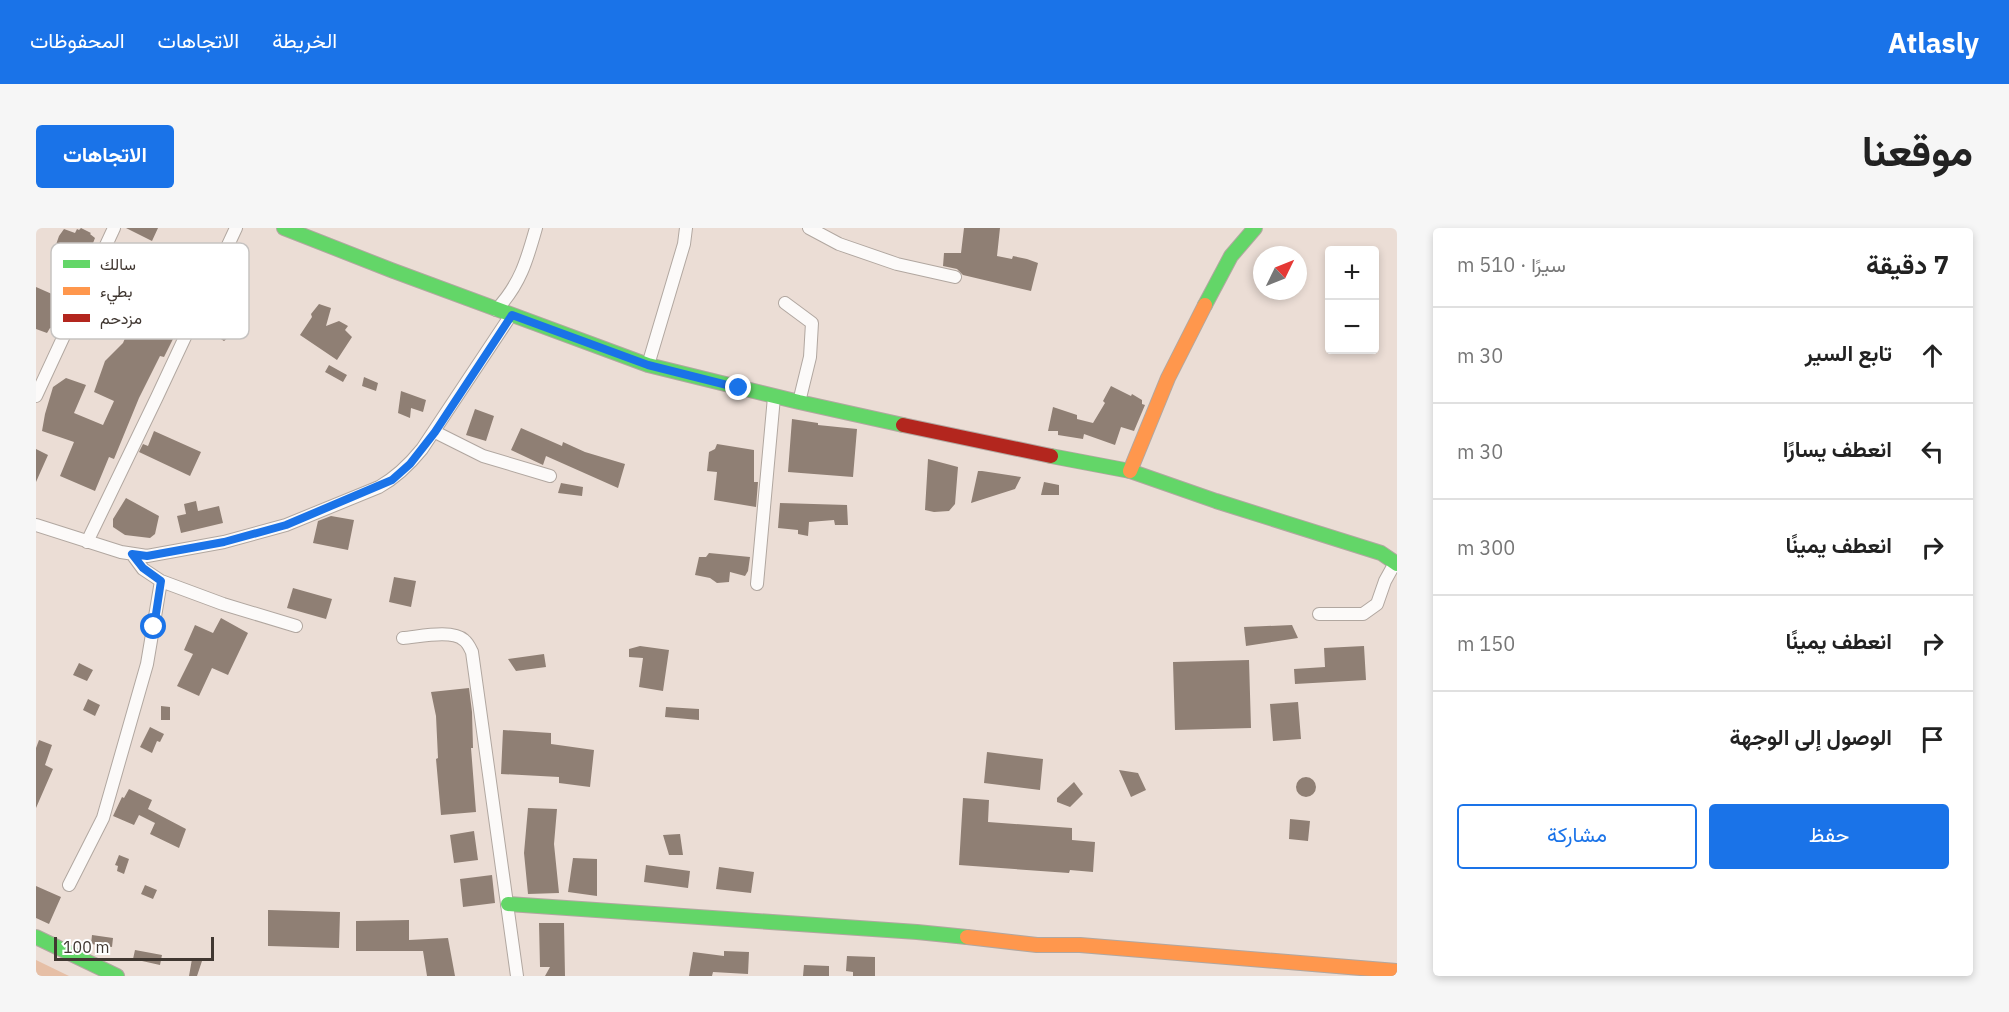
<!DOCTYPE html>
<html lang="ar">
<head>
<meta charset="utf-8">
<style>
	:root { --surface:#fff; --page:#f6f6f6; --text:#222; --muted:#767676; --line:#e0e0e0; --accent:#1a73e8 }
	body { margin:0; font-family:"IBM Plex Sans",Vazirmatn,sans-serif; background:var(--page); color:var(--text); direction:rtl }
	.controls { position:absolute; right:18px; top:18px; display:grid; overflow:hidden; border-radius:6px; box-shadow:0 3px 9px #0003 }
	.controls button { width:54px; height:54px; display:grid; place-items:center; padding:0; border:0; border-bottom:2px solid var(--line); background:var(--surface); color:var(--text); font:30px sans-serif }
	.compass { position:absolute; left:1217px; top:18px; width:54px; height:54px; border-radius:50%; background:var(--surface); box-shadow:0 3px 9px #0003; rotate:47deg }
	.scale { position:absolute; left:18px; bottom:15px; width:160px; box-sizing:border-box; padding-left:6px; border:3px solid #403731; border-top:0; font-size:16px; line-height:21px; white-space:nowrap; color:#403731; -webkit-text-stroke:4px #fff; paint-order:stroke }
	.stop { position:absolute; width:18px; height:18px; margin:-14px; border:4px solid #1a73e8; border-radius:50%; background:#fff }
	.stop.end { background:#1a73e8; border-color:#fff; box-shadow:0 2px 6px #0008 }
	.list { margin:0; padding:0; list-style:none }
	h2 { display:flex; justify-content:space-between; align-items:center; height:78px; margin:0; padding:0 24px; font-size:26px }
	h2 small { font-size:20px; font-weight:400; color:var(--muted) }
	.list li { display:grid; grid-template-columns:39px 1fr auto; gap:18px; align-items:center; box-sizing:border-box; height:96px; padding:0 24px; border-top:2px solid var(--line) }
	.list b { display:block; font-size:22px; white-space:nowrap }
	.list em { font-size:20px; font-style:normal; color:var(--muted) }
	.actions { display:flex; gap:12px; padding:18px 24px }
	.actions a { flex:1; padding:14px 0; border:2px solid var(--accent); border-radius:6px; text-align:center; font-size:21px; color:var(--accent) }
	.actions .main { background:var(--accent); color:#fff }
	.icon { flex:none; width:33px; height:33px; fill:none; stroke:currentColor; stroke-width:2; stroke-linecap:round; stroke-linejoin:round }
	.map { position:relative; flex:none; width:1361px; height:748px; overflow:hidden; direction:ltr; border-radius:6px }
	header { display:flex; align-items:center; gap:36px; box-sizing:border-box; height:84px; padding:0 30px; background:var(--accent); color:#fff }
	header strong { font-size:28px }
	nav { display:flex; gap:33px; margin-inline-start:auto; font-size:21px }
	.intro { display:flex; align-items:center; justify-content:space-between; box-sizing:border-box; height:144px; padding:0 36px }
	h1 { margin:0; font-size:42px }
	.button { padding:15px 27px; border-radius:6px; background:var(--accent); color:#fff; font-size:21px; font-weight:700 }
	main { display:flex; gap:36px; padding:0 36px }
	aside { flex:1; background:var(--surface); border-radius:6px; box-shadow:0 3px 9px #0003 }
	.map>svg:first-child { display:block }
	.green { fill:#e6bfa6 }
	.building { fill:#8f7f74 }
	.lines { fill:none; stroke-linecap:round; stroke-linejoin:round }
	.street-casing { stroke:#b1a7a0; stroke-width:14 }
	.fast-casing { stroke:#b1a7a0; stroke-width:16 }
	.slow-casing { stroke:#b1a7a0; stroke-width:16 }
	.jam-casing { stroke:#b1a7a0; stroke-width:16 }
	.street { stroke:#fcfaf9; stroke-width:12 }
	.fast { stroke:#63d668; stroke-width:14 }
	.slow { stroke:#ff974d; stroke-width:14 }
	.jam { stroke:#b3261e; stroke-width:14 }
	.route { stroke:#1a73e8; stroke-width:8 }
	.key { fill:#fff; stroke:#c6c3c1; stroke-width:1.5 }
	.key-label { font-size:16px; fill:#403731 }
</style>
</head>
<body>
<header>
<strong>Atlasly</strong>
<nav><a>الخريطة</a><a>الاتجاهات</a><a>المحفوظات</a></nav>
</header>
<div class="intro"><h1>موقعنا</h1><a class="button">الاتجاهات</a></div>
<main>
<aside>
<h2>7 دقيقة<small>سيرًا · 510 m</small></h2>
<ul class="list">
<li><svg class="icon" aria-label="ahead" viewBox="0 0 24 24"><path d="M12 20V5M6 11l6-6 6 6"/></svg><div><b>تابع السير</b></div><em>30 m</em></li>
<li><svg class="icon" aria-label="left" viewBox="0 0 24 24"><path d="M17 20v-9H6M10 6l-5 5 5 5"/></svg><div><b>انعطف يسارًا</b></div><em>30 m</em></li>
<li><svg class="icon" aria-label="right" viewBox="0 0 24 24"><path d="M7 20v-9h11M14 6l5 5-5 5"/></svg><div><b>انعطف يمينًا</b></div><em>300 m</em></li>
<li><svg class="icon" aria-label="right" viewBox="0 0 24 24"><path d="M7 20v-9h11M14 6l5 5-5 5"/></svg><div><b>انعطف يمينًا</b></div><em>150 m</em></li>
<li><svg class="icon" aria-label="arrive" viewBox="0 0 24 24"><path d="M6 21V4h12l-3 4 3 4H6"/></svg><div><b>الوصول إلى الوجهة</b></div></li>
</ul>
<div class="actions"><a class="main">حفظ</a><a>مشاركة</a></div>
</aside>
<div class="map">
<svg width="1361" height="748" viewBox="0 0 1361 748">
	<rect width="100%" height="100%" fill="#ebddd5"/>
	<path class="green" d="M0,732L33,748H0Z"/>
	<path class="building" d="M45,0L55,5L54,6L59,10L50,33L40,52L35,49L33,51L20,45L25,35L15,31L23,8L28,1L39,5L41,1L43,2Z
		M90,0H122L116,13Z
		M928,0H964L961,28L976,31L977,28L991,31L1002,35L995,63L927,47L921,41L907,38L908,25H925Z
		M0,59L25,70L27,73L24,78L27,79L18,101L14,100L11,105L0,101Z
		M185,64H194L205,68L204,76L207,78L200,88L193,109L188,113L169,101L172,85L177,75L180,76Z
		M283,76L295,80L290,98L303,93L312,98L309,102L316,109L301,132L264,107L276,89L275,86Z
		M100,84L141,103L128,129L124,128L103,170L78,231L73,229L59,263L24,248L38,214L6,203L9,186L17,159L30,150L50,157L38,185L67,197L78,173L58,164L69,133L87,115Z
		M293,137L311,147L307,154L289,144Z
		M328,149L342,155L340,163L326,158Z
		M1075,158L1095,168L1096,166L1106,172V176L1109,177L1098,203L1085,199L1079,217L1048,206L1047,211L1022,207V203H1012L1017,179L1041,187V191L1057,195L1069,175L1067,173Z
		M365,163L390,172L387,184L375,180L374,190L362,185Z
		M439,181L458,188L450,213L430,207Z
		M756,191L782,195V197L821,201L817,249L752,244Z
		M485,200L526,218L527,214L549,224L589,236L582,260L510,228L507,237L475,222Z
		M118,203L165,224L154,248L103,224L107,216L112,218Z
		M681,216L718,222V254H722L720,279L678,272L681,244L671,243L673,224L679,221Z
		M0,221L12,227L0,254Z
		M892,231L922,239L919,276L913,283L898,284L889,282Z
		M942,243H946L985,249L979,261L935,275Z
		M1008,254L1023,257V267H1005Z
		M525,255L547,259L546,268L522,265Z
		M90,270L123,288L119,306L114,310L89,307L77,299V291Z
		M160,273L162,283L183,278L187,295L145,305L141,288L150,286L148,276Z
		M744,275L811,277L812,297H799L798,292L773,294L772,308L762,306V302L742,300Z
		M295,288L318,292L312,322L277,315L282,293Z
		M673,325L714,329L712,343L709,348L694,344L693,354L681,355L674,350L659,347L663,329H670Z
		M358,349L380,353L375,379L353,374Z
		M257,360L296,371L290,391L251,380Z
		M185,390L212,405L192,447L176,440L163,468L141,458L157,426L148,422L159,397L177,405Z
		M1256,397L1262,410L1210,418L1208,399Z
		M604,418L633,422L627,463L603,459L607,430L593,429V421Z
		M1328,418L1330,452L1259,456L1258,441L1289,439L1288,420Z
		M508,426L510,439L480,443L472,431Z
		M1213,432L1215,500L1139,502L1137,434Z
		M43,435L57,442L51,453L37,447Z
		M433,460L436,484L437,520H435L440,584L405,587L400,531L402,530L400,488L395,464Z
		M52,471L64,477L59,488L47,482Z
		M1262,474L1265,511L1237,513L1234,476Z
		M125,478L134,479V492H125Z
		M630,479L663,481V492L629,489Z
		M114,499L128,506L124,514L121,513L116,525L104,519Z
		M467,502L515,505V516L558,522L554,559L523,555V549L465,546Z
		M3,512L16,517L9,537L17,541L0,580V520Z
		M951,524L1007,531L1004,562L948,555Z
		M1083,542L1102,545L1110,562L1095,569Z
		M1260 559a10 10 0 1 1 20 0a10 10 0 1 1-20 0Z
		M1038,554L1047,566L1034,579L1021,574V570Z
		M93,561L116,572L112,581L150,601L143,620L114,606L119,595L103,587L98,597L77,588L86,569L88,570Z
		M927,570L953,572L952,594L1036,600V612L1059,614L1057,644L1034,642L1033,645L923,637Z
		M492,580L521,581L518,616L523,665L492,666L488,625Z
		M1254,591L1274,593L1272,613L1253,611Z
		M438,603L442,632L418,635L414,607Z
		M644,606L647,627H633L627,607Z
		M83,627L93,631L88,646L81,643L82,638L79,637Z
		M537,630L561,631V668L532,664Z
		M610,637L654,643L652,660L608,654Z
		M683,639L718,644L715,665L680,661Z
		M456,647L459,675L427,679L424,651Z
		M109,657L121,662L117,671L105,666Z
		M0,658L25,669L13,696L0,690Z
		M232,682L304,684L303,720L232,718Z
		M373,692V712L412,710L419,748H391L387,723H320V693Z
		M503,695H528L529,748H509L514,739H504Z
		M56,707L77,710L76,719L55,716Z
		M99,722L126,727L124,737L97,731Z
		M688,723L713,724L712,746L677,744L676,748H653L657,724L688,728Z
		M811,728L839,729V748H817V744L810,743Z
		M156,731L166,733L161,748H153Z
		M768,737L793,738V748H767Z"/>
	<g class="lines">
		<g class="street-casing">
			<path id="street" d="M773,0L803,16L861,36L919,49
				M749,75L776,95L774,129L763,174
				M460,82C484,57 491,32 500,0
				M612,137L648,16L650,0
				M0,168L78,0
				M399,204L447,228L514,248
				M0,297L85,324L111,328L188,314L250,297L343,259C361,249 373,237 386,221L475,87
				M51,314L121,169L200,0
				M96,326L107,341L125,353L187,376L260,398
				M721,356L738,169
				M1283,386H1327L1341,376L1349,353L1359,335
				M367,410C382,409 416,401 428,412C432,415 434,420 436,424L481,748
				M33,657L67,590L111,436L125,353"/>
		</g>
		<g class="fast-casing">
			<path id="fast" d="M248,0L355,42L612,137L763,174L867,197
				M1169,77L1195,28L1219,0
				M1015,228L1094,243L1180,273L1345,325L1361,336
				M472,676L881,704L931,709
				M0,709L81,748"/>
		</g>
		<g class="slow-casing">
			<path id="slow" d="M1094,243L1132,150L1169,77
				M931,709L1001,717H1044L1361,743"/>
		</g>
		<g class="jam-casing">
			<path id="jam" d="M867,197L1015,228"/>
		</g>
		<use href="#street" class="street"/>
		<use href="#fast" class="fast"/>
		<use href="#slow" class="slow"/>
		<use href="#jam" class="jam"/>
	</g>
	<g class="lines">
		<path class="route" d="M118,399L125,353L107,340L96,326L111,328L188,314L250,297L356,252L374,236L399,204L476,87L612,137L703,160"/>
	</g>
	<rect x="15" y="15" width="198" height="96" rx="9" class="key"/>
	<rect x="27" y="32" width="27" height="8" fill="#63d668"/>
	<rect x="27" y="59" width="27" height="8" fill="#ff974d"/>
	<rect x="27" y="86" width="27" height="8" fill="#b3261e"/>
	<g class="key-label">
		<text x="64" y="42">سالك</text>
		<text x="64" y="69">بطيء</text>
		<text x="64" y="96">مزدحم</text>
	</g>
</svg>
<div class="controls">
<button>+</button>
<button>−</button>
</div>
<svg class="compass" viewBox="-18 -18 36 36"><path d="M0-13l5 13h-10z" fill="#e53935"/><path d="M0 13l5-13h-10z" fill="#767676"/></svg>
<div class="scale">100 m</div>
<div class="stop" style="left:118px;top:399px"></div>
<div class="stop end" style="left:703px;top:160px"></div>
</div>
</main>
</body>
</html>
